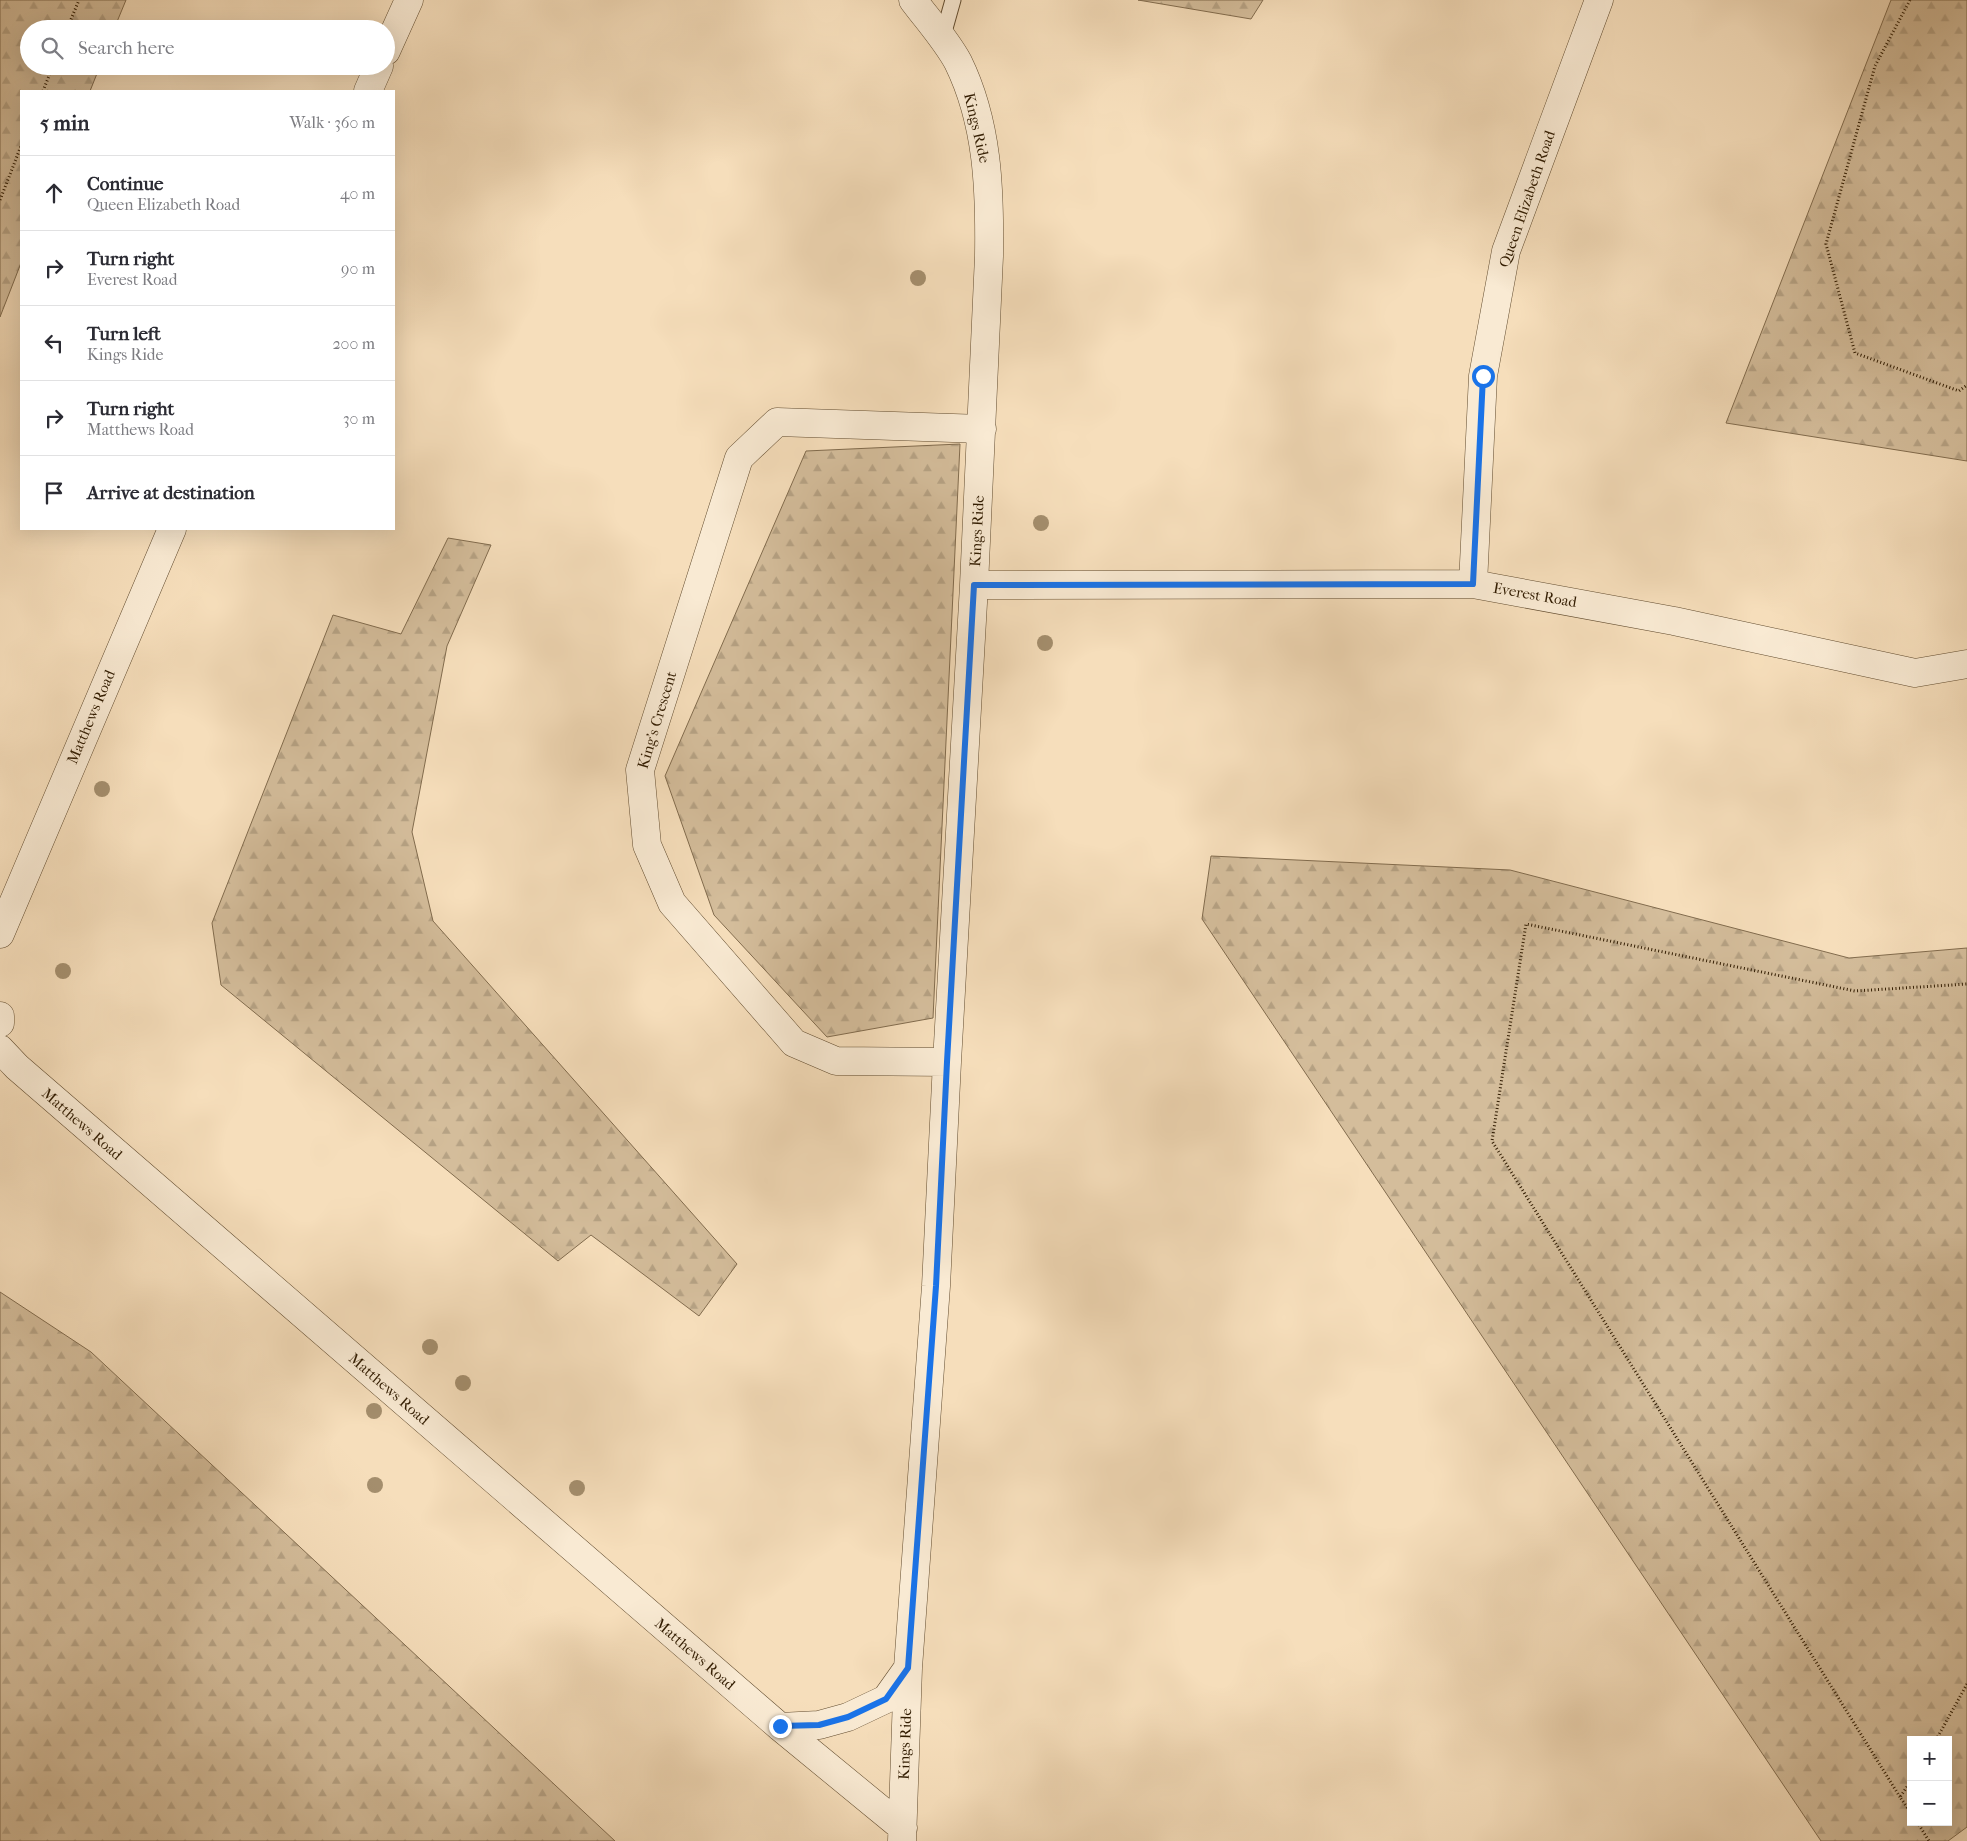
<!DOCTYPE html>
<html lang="en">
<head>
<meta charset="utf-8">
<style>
	:root { --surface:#fff; --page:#f7f7f7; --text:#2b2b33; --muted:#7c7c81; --line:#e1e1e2 }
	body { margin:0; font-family:"IM FELL French Canon",serif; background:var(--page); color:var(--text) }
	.controls { position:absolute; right:15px; bottom:15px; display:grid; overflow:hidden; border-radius:0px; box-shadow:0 5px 20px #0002 }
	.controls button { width:45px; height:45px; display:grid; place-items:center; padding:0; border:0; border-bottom:1px solid var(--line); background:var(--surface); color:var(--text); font:25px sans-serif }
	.stop { position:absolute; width:15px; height:15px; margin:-11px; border:4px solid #1a73e8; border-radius:50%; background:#fff }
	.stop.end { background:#1a73e8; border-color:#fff; box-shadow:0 1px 5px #0008 }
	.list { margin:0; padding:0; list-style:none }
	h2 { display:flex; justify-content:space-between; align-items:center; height:65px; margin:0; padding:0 20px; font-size:21px }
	h2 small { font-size:16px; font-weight:400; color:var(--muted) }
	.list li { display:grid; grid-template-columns:32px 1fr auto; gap:15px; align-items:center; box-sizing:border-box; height:75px; padding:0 20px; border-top:1px solid var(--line) }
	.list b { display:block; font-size:19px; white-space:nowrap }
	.list p { margin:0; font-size:16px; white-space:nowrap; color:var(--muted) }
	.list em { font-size:16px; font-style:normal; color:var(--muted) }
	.icon { flex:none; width:28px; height:28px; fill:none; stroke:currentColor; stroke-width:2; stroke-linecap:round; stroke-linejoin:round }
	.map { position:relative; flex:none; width:1967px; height:1841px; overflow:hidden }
	.search { position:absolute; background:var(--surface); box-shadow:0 5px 20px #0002; left:20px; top:20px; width:375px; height:55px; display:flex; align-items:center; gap:12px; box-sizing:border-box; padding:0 18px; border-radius:28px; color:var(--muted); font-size:19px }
	.panel { position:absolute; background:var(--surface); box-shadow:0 5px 20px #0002; left:20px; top:90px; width:375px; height:440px; border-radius:0px }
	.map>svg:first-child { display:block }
	.forest { fill:url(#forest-firs); stroke:#826c4e; fill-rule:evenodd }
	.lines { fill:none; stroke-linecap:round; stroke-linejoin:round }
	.service-casing { stroke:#624c2f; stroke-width:17 }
	.minor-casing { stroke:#624c2f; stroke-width:29 }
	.path { stroke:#301b00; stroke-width:3; stroke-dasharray:1 2.5; stroke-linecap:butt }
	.service { stroke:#f9ead3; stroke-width:15 }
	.minor { stroke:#f9ead3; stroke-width:28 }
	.tree { fill:#a48e6d }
	.route { stroke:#1a73e8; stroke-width:6 }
	.labels { text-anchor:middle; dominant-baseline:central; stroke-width:4.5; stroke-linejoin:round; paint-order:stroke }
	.street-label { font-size:15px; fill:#301b00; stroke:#f9ead3 }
</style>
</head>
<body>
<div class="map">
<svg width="1967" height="1841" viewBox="0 0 1967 1841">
	<defs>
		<pattern id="forest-firs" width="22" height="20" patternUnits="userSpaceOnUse" patternTransform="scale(1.25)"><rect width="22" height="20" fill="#d4bd9b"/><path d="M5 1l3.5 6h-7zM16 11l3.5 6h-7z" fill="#b6a284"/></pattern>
	</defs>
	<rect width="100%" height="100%" fill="#f6debb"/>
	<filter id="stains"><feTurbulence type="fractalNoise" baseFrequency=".004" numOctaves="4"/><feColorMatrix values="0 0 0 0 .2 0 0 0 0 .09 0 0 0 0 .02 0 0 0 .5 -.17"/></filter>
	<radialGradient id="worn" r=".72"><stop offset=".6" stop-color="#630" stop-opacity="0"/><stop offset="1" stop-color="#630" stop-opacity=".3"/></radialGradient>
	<path class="forest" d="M0,0H126L114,29H29V66H100L90,91H21V263L0,317Z
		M1138,0H1263L1251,19Z
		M1891,0H1967V461L1726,423Z
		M960,444L933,1018L827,1037L714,915L665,776L806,451Z
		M448,538L491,545L447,646L412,832L433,921L737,1264L699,1316L591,1235L558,1261L221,985L212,923L333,615L401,634Z
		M1211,856L1510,870L1849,958L1967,948V1827L1948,1841H1821L1202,919ZM1911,1740H1948V1822H1911Z
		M0,1292L91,1352L615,1841H0Z"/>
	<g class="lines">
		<g class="service-casing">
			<path id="service" d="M942,39L953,0"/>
		</g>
		<g class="minor-casing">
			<path id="minor" d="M386,51L409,0
				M368,91L379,66
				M1473,584L1483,376L1506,251L1599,0
				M974,585L1473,584L1674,621L1915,673L1967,664
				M0,934L172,529
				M0,1016V1023
				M0,1049L17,1067L780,1727L903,1828
				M947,1062L836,1061L794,1043L672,903L647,845L640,770L739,458L777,422L982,429
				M780,1727L819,1725L848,1717L886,1699L908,1668
				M902,1841L908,1668L936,1286L947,1062L974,585L989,256C990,190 988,123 958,62C946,40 928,20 913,0"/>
		</g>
		<path class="path" d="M1910,0L1875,66L1826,244L1855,353L1959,391L1967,385
			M67,29L79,0
			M43,91L53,66
			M0,200L21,146
			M1936,1740L1967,1684
			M1911,1781L1900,1797L1911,1813
			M1900,1797L1492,1141L1526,924L1855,991L1967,984
			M1917,1822L1929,1841"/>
		<use href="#service" class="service"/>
		<use href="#minor" class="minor"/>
	</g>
	<g class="tree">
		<circle cx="918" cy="278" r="8"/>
		<circle cx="1041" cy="523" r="8"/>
		<circle cx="1045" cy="643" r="8"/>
		<circle cx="102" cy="789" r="8"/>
		<circle cx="63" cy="971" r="8"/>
		<circle cx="430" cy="1347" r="8"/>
		<circle cx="463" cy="1383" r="8"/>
		<circle cx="374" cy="1411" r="8"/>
		<circle cx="375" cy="1485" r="8"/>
		<circle cx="577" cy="1488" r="8"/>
	</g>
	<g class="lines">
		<path class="route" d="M780,1726L819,1725L848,1717L886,1699L908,1668L936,1286L947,1062L974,585L1473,584L1483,376"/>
	</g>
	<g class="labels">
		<g class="street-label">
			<text transform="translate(977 128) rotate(77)">Kings Ride</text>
			<text transform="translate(1527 199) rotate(-71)">Queen Elizabeth Road</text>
			<text transform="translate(977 531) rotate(-87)">Kings Ride</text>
			<text transform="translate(1535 595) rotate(10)">Everest Road</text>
			<text transform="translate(91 717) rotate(-67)">Matthews Road</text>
			<text transform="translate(657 720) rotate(-73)">King's Crescent</text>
			<text transform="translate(82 1124) rotate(41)">Matthews Road</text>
			<text transform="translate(389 1389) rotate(41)">Matthews Road</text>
			<text transform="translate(695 1654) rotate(41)">Matthews Road</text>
			<text transform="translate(905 1744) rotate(-88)">Kings Ride</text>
		</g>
	</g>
	<rect width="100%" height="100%" filter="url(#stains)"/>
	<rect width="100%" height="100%" fill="url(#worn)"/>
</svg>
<div class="controls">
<button>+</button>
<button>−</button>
</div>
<div class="stop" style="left:1483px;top:376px"></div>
<div class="stop end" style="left:780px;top:1726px"></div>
<div class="search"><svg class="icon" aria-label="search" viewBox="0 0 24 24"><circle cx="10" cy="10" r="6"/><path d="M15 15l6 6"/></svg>Search here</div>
<section class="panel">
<h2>5 min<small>Walk · 360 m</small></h2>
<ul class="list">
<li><svg class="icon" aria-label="ahead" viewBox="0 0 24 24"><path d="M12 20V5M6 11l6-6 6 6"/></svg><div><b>Continue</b><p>Queen Elizabeth Road</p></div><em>40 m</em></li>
<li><svg class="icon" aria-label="right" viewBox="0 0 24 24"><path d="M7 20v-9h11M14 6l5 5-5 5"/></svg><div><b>Turn right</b><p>Everest Road</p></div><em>90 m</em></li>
<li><svg class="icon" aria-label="left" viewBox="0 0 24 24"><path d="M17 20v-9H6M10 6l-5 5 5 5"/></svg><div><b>Turn left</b><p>Kings Ride</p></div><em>200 m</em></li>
<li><svg class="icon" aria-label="right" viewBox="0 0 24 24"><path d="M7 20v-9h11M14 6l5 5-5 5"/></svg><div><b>Turn right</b><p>Matthews Road</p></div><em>30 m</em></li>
<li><svg class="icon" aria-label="arrive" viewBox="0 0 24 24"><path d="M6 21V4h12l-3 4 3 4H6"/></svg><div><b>Arrive at destination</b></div></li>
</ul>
</section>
</div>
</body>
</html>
